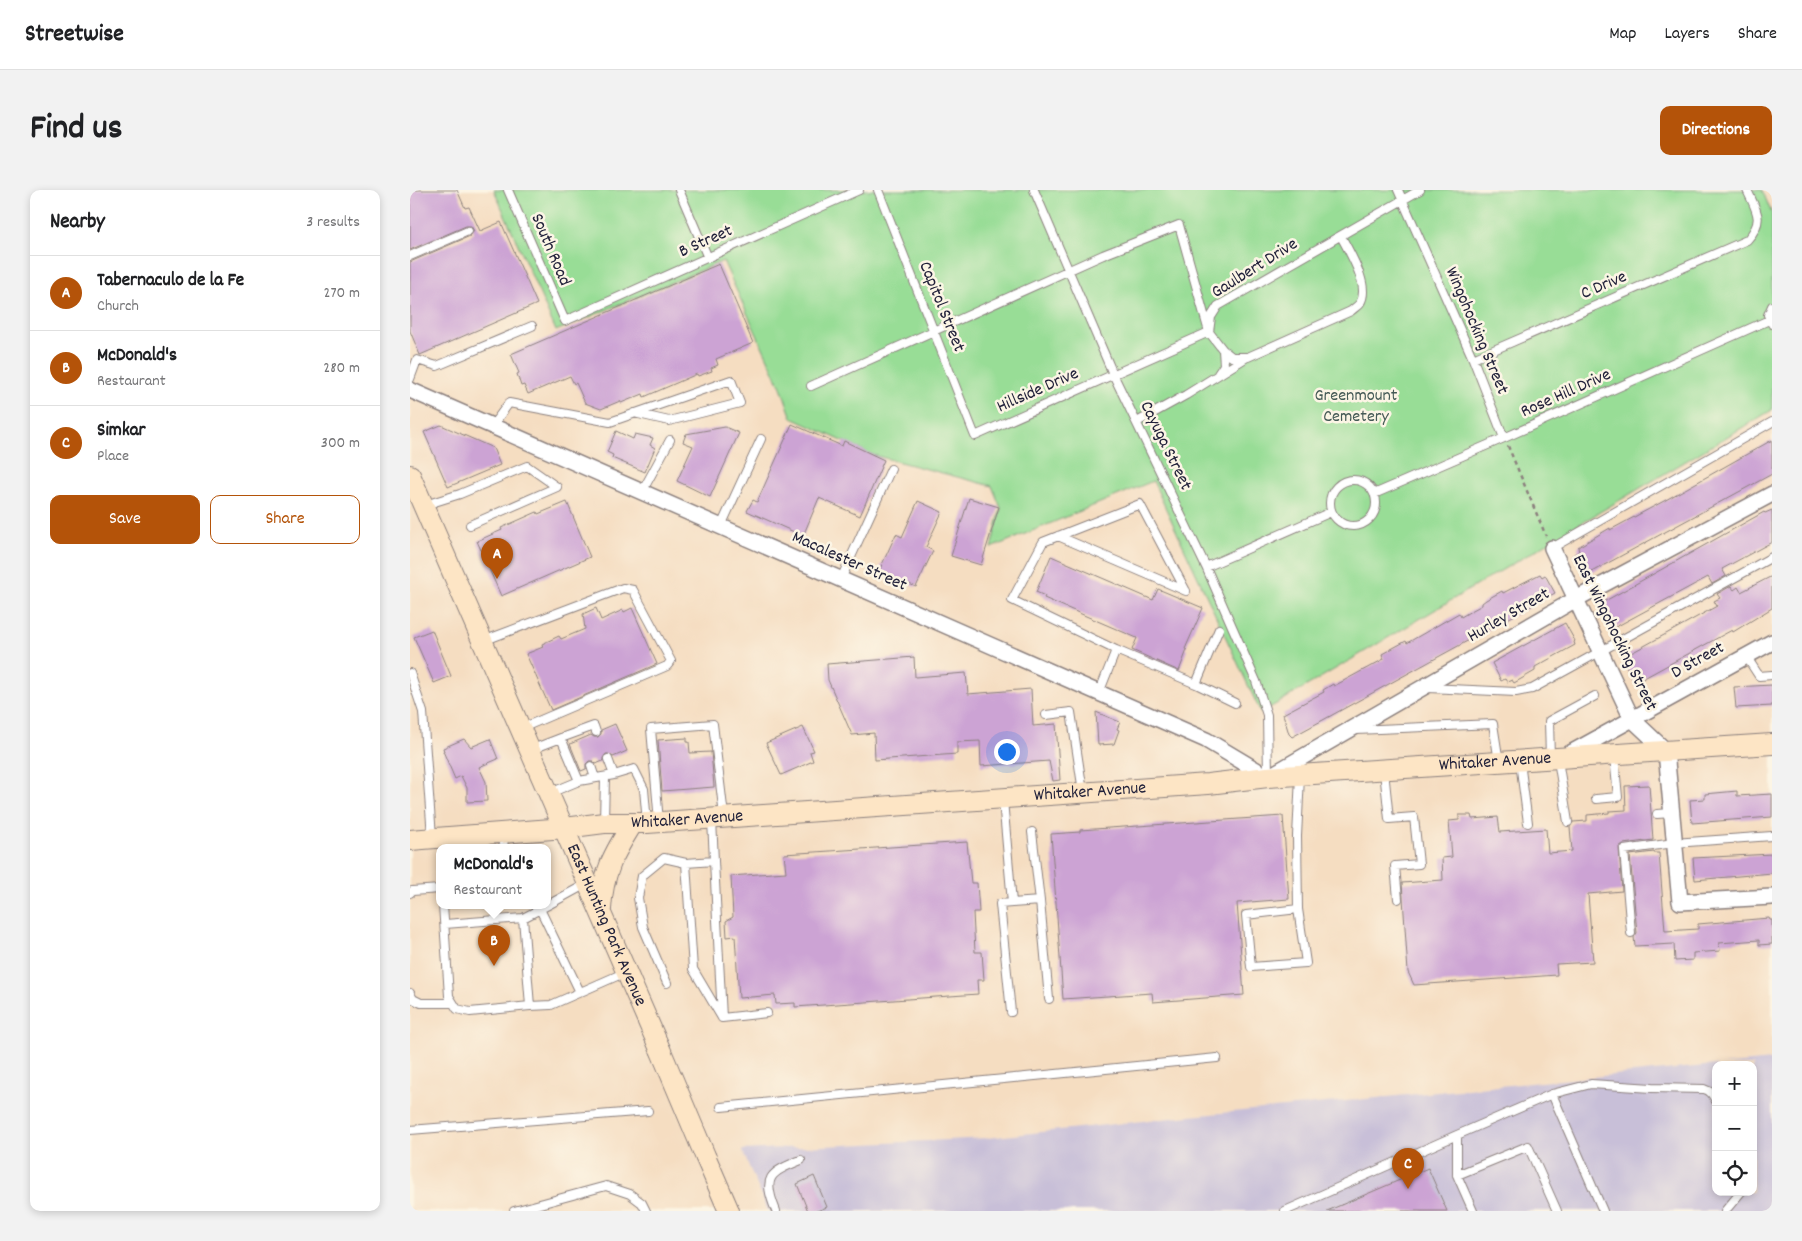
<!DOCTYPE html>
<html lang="en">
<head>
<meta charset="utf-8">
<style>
	:root { --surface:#fff; --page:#f2f2f2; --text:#202124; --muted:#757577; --line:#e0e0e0; --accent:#b45309 }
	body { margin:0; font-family:Dekko,sans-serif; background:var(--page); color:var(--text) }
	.controls { position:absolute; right:15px; bottom:15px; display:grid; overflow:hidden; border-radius:10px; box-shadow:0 2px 8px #0003 }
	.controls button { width:45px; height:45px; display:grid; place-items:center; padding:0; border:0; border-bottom:1px solid var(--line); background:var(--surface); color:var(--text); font:25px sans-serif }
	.you { position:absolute; left:596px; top:561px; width:18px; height:18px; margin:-12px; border:4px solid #fff; border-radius:50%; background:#1a73e8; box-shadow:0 0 0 8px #1a73e833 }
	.badge { display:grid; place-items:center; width:32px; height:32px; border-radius:50%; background:var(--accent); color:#fff; font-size:16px; font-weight:700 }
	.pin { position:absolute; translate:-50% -41px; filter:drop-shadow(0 1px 2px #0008) }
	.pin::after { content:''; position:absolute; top:26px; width:18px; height:15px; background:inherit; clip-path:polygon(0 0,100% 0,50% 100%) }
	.popup { position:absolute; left:26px; top:654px; width:115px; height:65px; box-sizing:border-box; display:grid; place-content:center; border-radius:10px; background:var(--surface); filter:drop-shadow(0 1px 4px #0005); font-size:16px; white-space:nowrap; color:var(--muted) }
	.popup b { font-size:19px; color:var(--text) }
	.popup::after { content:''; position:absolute; left:50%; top:100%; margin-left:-10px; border:10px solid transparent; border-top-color:var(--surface) }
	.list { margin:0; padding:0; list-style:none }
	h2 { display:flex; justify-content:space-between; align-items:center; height:65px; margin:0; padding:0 20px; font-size:21px }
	h2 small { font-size:16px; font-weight:400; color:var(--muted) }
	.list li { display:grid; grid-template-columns:32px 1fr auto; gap:15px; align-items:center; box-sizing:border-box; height:75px; padding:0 20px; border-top:1px solid var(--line) }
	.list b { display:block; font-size:19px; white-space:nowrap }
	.list p { margin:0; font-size:16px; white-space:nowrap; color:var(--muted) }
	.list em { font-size:16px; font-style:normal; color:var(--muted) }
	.actions { display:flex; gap:10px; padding:15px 20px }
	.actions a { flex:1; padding:11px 0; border:1px solid var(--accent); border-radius:10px; text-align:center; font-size:18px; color:var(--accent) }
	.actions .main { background:var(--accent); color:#fff }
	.icon { flex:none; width:28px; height:28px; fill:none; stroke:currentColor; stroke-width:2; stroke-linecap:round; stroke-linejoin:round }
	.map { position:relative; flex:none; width:1362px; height:1021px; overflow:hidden; border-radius:10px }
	header { display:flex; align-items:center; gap:30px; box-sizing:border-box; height:70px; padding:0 25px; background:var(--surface); border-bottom:1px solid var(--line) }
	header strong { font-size:24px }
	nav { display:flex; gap:28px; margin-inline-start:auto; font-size:18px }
	.intro { display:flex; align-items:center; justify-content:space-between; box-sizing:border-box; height:120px; padding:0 30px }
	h1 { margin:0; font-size:35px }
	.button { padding:12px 22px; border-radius:10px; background:var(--accent); color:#fff; font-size:18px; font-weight:700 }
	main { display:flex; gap:30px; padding:0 30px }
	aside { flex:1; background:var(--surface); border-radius:10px; box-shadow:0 2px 8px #0003 }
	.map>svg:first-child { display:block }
	.industrial { fill:#c8bfd8 }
	.green { fill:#98dd96; stroke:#5d8068 }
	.building { fill:#cca3d4 }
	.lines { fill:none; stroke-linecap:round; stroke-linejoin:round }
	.lane-casing { stroke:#8c807e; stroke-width:10 }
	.street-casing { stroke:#8c807e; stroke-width:18 }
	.secondary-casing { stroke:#8c807e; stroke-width:22 }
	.path { stroke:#8c807e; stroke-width:2.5; stroke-dasharray:4 4; stroke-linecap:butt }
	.lane { stroke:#fff; stroke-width:8 }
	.street { stroke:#fff; stroke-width:15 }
	.secondary { stroke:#fde5c5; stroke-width:20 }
	.secondary-bridge-casing { stroke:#8c807e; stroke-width:22; stroke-linecap:butt }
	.secondary-bridge { stroke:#fde5c5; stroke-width:20 }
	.labels { text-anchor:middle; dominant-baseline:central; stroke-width:5; stroke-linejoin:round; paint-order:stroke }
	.street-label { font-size:18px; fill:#22223b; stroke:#fcf5e5 }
	.park-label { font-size:18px; fill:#455a56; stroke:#fcf5e5 }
</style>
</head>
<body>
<header>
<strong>Streetwise</strong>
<nav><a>Map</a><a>Layers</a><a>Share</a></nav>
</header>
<div class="intro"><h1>Find us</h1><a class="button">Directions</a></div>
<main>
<aside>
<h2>Nearby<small>3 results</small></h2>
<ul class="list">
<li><span class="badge">A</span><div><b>Tabernaculo de la Fe</b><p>Church</p></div><em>270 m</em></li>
<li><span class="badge">B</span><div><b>McDonald's</b><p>Restaurant</p></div><em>280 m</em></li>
<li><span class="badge">C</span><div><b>Simkar</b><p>Place</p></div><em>300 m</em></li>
</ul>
<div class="actions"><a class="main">Save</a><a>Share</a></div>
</aside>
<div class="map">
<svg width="1362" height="1021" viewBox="0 0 1362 1021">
	<rect width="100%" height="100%" fill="#fcf5e5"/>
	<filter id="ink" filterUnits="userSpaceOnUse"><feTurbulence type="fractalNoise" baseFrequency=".02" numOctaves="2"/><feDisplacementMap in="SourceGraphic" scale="10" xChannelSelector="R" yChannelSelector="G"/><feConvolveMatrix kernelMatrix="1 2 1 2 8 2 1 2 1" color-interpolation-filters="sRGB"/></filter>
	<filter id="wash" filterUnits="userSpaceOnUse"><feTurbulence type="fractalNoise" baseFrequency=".0096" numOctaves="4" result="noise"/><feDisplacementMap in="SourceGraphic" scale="20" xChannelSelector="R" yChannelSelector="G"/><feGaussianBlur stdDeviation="1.12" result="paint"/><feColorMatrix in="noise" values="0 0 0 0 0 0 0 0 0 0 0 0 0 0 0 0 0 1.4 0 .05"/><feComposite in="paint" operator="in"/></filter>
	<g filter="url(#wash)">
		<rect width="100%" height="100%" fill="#f5ddc1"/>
		<path class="industrial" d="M1362,870V1021H358L332,960L577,948L770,927L1306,875V1002H1343V875H1312Z"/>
		<path class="green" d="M84,0H1352L1362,24V220L851,523L743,291L581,358L591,318L582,296L463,265L382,228L371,197L313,71L146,141Z"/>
		<g id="blocks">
			<path class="building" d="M0,0H47L55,18L59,17L70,41L91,32L127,114L10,165L0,141V72L60,46L64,41L61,36H56L0,60Z
				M309,74L343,153L306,169L308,175L301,178L302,181L288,186L287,184L234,207L233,204L211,213L210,211L191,219L175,213L166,193L164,194L160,186L118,204L114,195L111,196L107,184L109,183L101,164Z
				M382,234L432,256L434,251L474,270L450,326L409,308L393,346L337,321L343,310L347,312Z
				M31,235L83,258L90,275L38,297L14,242Z
				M315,237L329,243L300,307L267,291L283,256L273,252L276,244Z
				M206,241L223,249L225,244L243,248L240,255L245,258L235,282L202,268L203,265L197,262Z
				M1362,250V284L1174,386L1164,364L1169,362L1168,357L1200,338V340L1254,311Z
				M559,308L589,317L571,375L541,366Z
				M508,311L532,322L516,357L523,361L506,397L469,381L486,344L492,347Z
				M157,312L180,367L91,406L67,351L92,340L91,338L127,322L128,324Z
				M1362,320V352L1312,379L1316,386L1302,394L1298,387L1202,439L1200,438L1188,415L1354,322L1355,323Z
				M641,366L743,410L748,399L793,418L775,459L777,460L769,481L722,460L727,448L634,408L635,406L626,402Z
				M1130,384L1132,387L1135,385L1145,403L882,547L879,544L873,524L914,502L913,500L923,494L924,496L974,469L972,464L996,451L997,453L1049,423L1051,427L1061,421L1072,415V413L1076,410L1092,401L1093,403Z
				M1362,386V418L1323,442L1322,440L1225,493L1213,470L1215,469L1214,467L1307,416L1304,411L1310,408L1307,404L1321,396L1324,400L1328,397L1331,402Z
				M186,418L191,430L213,420L214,422L222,418L247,474L141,520L116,464L133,457L132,454L149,446L151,449L175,439L173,424Z
				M1155,433L1165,451L1164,452L1165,455L1125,477V481L1104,493L1102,490L1097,492L1095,489L1091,491L1082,473Z
				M22,440L41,486L24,493L4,447Z
				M504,467L505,487L556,483L558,504L621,499L623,536L646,534L650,590L643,591L639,571L571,576L570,551L547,552V564L465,570L464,543L442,545L418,490L417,474Z
				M1362,495V516L1326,518L1324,497Z
				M686,522L710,532L707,539L709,540L704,554L688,555Z
				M205,534L217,561L203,567L199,564H196L193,568V571L186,574L183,571H179L176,574V579L171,581L160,554L181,545L184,547H188L191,544V540Z
				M393,537L404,561L400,562L403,571L371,585L356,553Z
				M277,548V552H279L280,563L301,562L304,597L252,601L248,550Z
				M54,549L61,557L80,549L88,569L69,577L76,592L77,611L57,612V598L51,586L45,589L33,561H34L33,558Z
				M1239,595L1243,650L1213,654L1209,657L1212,701L1178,704L1183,772L1146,774L1147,785L1004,795L998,782L992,693L1033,690L1032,668L1042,667L1039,631L1049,630V625H1061L1062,629L1088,627L1090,642L1136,639L1138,663L1162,661L1160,637L1163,632L1177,631V625L1199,623V621L1216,620L1215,596Z
				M1327,601V606L1362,604V627L1282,633L1280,610L1295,609V604Z
				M873,626L879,709L827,713L834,805L743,812L742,803L653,809L641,644L670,642V640Z
				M557,652L561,693H567L569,722H563L565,762H572L574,790H567L568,804L385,817V813L366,814L365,805L329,808L325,746L317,747L316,731L323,727L321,686L376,682L374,664Z
				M1244,662V663H1249L1255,741L1288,739V734L1359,728L1360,730H1362V754L1349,755V750L1309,753L1310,761L1283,763V770L1265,771L1264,754L1225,756L1224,747L1227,743L1220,665Z
				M1362,664V683L1285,690L1283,668Z
				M1018,978L1037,1021H917Z
				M404,986L417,1017L407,1021H398L387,994Z"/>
		</g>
	</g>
	<g filter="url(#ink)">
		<use href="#blocks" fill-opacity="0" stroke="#8c807e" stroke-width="1"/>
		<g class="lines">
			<g class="lane-casing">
				<path id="lane" d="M98,0L155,131L449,0
					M269,0L298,68
					M468,0L565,246L799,142L801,127L808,116L1010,0
					M624,0L703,184L796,377L846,491L857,525L858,586
					M988,0L1063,169L1094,248
					M0,66L58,41
					M1362,116L1358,125L1362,134
					M1063,169L1337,50C1355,30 1347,22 1337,0
					M808,184L814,175L813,160
					M0,189L7,170L27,176L122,136
					M401,196L693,65L769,35L799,142L813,160L822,167H838L941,121C944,118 948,116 950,113C961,96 939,62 931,46
					M727,232L776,205L837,167
					M82,236L99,213L200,232L321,190L330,213L259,231L224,223
					M920 313a23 23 0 1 1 46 0a23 23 0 1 1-46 0Z
					M232,302L260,250
					M964,304L1094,248L1359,130
					M15,315L50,304L117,276L147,297L60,335
					M311,336L351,249
					M648,346L776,401
					M1142,358L1362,232
					M796,377L921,322
					M431,389L481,279
					M73,451L213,398L223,400L261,471L257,476L112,538
					M706,460L786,494L809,439
					M1336,466L1349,486L1362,485
					M0,483L13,522L22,647
					M786,494L825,513
					M1018,498L1106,502L1122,499L1362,367
					M689,503L706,460L602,410L633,352L730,314L776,401
					M636,525L661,522L673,602
					M946,540L1083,534L1089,572
					M151,548L184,536L186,542
					M120,560L151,548L169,591L140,603
					M1140,568L1139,531L1185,506
					M198,569L204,585
					M1148,570L1158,632
					M1110,572L1118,633
					M181,576L185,588
					M974,581L979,629L1004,627L1009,674L985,676L988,709
					M169,591L204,585L224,579L234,599L237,633
					M1186,609L1208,607L1204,566
					M593,610L602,713L630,711L639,809
					M1247,624L1262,623
					M302,630L304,671
					M194,632L195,587
					M249,632L241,539L303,534L314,626
					M622,642L630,711
					M92,643L94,657
					M0,703L2,701L30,699
					M33,715L39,806L47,819L60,822L120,816L113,728
					M138,715L178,693
					M130,719L170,802
					M888,719L896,773L841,777L836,725L888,719L887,646L890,587
					M35,734L113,728L138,715
					M1221,743L1214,660L1264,653L1362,646
					M257,793L233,737L228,708L232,686L254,668L276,673
					M0,803L3,809L11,813H43
					M120,816L141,815L216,782
					M601,822L590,714L602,713
					M312,828L304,671L276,673L283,779L312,828L357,823
					M1142,904L1193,1021
					M311,917L807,868
					M0,940L238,921
					M1047,945L1142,904L1181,894L1242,898L1294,899C1301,901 1303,905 1306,911
					M1047,985L1118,956L1147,1021
					M104,1021L196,996L220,1004L232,1013L236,1021
					M366,1021C352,987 359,983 391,970
					M875,1021L1047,945V985L1063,1021
					M1315,1021L1331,1002"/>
			</g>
			<g class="street-casing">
				<path id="street" d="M0,200L796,550L858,587L1166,409L1362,304
					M1142,358L1222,529L1256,561L1270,712L1362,707
					M1157,565L1362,452"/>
			</g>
			<g class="secondary-casing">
				<g id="secondary">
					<path id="s1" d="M0,285L250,859"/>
					<path id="s2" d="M0,650L155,638L194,633H237L798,594L858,587L1362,554"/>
					<path d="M191,719C193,682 204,663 223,633"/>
					<path d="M296,968L319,1021"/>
				</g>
			</g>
			<path class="path" d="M1098,256L1136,346"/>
			<use href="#lane" class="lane"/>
			<use href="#street" class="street"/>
			<use href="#secondary" class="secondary"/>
			<g class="secondary-bridge-casing">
				<path id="secondary-bridge" d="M250,859L296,968"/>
			</g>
			<use href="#secondary-bridge" class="secondary-bridge"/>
		</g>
	</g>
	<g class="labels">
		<g class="street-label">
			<text transform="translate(296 52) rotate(-24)">B Street</text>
			<text transform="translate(140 60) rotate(67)">South Road</text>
			<text transform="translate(845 79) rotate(-32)">Gaulbert Drive</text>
			<text transform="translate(1194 96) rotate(-23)">C Drive</text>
			<text transform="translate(531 117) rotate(68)">Capitol Street</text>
			<text transform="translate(1066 141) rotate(67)">Wingohocking Street</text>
			<text transform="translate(628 201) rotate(-24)">Hillside Drive</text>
			<text transform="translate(1156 204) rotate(-24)">Rose Hill Drive</text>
			<text transform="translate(755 256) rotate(64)">Cayuga Street</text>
			<text transform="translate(439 372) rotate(24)">Macalester Street</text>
			<text transform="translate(1099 426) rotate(-30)">Hurley Street</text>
			<text transform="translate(1204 443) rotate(64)">East Wingohocking Street</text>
			<text transform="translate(1288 471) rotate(-29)">D Street</text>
			<text stroke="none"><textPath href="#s2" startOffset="1088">Whitaker Avenue</textPath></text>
			<text stroke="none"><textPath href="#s2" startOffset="682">Whitaker Avenue</textPath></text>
			<text stroke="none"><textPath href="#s2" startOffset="278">Whitaker Avenue</textPath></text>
			<text stroke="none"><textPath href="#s1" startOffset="491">East Hunting Park Avenue</textPath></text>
		</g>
		<g class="park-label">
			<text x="946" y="206">Greenmount<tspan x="946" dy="21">Cemetery</tspan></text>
		</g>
	</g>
</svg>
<div class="controls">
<button>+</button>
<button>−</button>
<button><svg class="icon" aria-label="locate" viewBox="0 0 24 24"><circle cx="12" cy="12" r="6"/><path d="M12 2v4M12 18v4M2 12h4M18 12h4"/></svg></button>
</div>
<div class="you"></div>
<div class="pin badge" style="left:87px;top:389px">A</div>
<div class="pin badge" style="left:84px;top:776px">B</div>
<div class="popup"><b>McDonald's</b>Restaurant</div>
<div class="pin badge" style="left:998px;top:999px">C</div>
</div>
</main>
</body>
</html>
